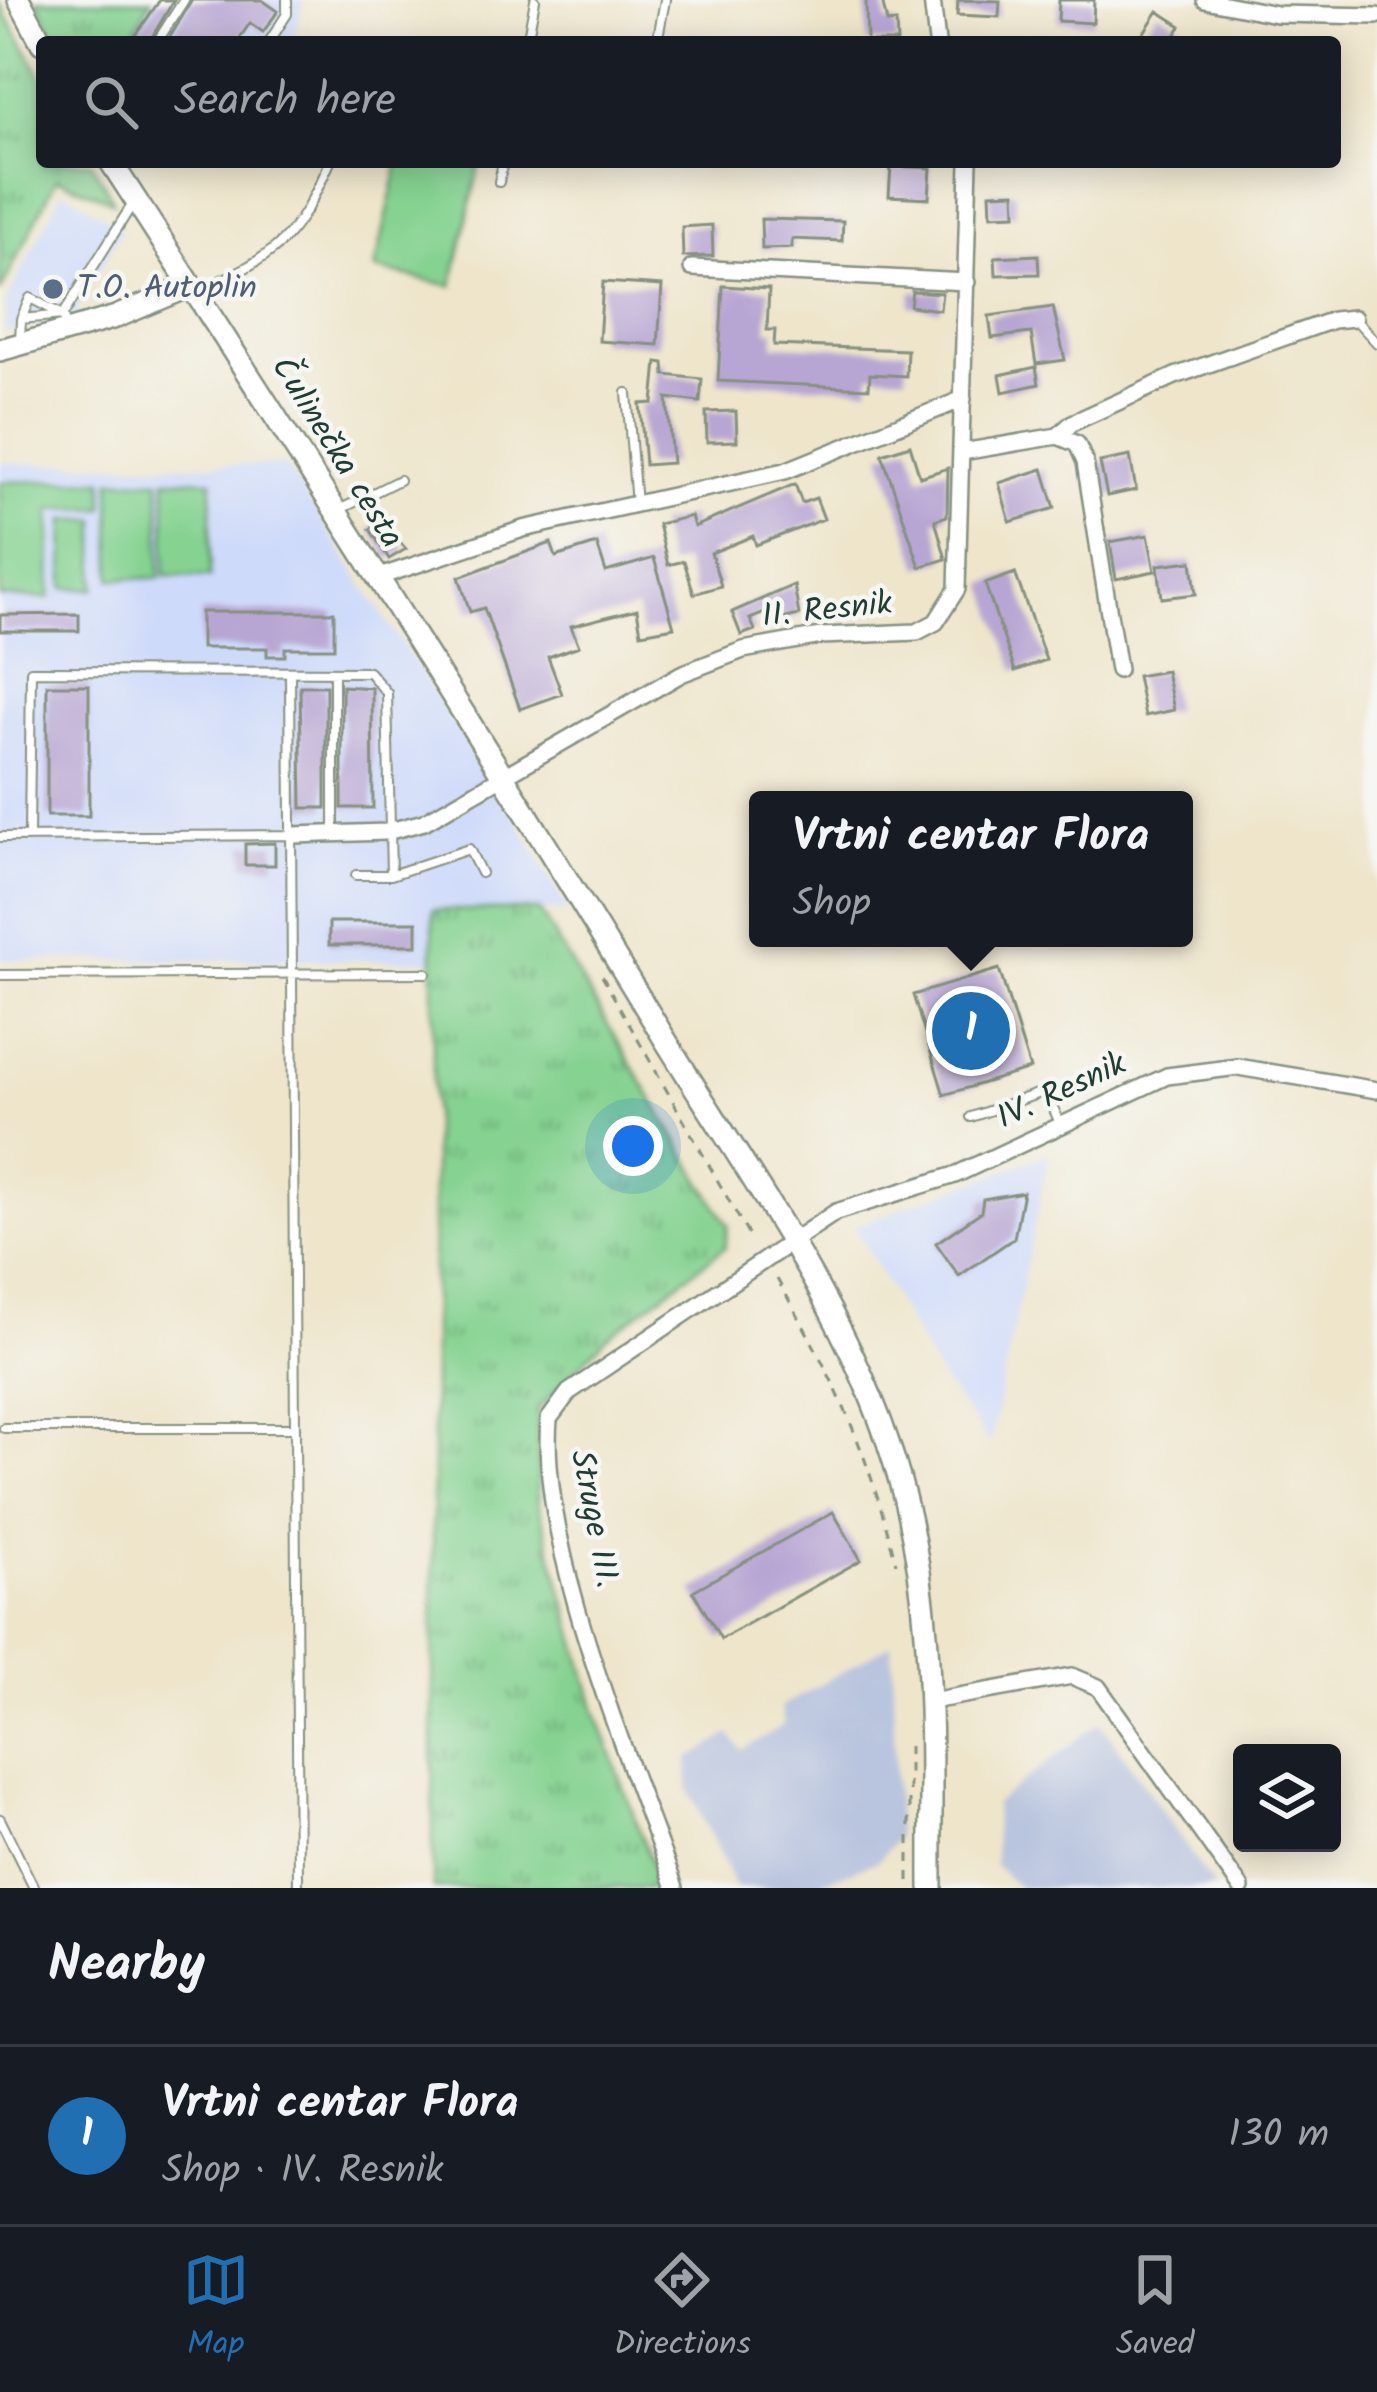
<!DOCTYPE html>
<html lang="en">
<head>
<meta charset="utf-8">
<style>
	:root { --surface:#171b24; --page:#20242c; --text:#f1f3f6; --muted:#9ea1a6; --line:#363941; --accent:#1f6fb2 }
	body { margin:0; font-family:Kalam,sans-serif; background:var(--page); color:var(--text) }
	.controls { position:absolute; right:36px; bottom:36px; display:grid; overflow:hidden; border-radius:12px; box-shadow:0 6px 30px #0003 }
	.controls button { width:108px; height:108px; display:grid; place-items:center; padding:0; border:0; border-bottom:3px solid var(--line); background:var(--surface); color:var(--text); font:60px sans-serif }
	.you { position:absolute; left:633px; top:1146px; width:42px; height:42px; margin:-30px; border:9px solid #fff; border-radius:50%; background:#1a73e8; box-shadow:0 0 0 18px #1a73e833 }
	.badge { display:grid; place-items:center; width:78px; height:78px; border-radius:50%; background:var(--accent); color:#fff; font-size:39px; font-weight:700 }
	.pin { position:absolute; translate:-50% -50%; border:6px solid #fff; box-shadow:0 3px 12px #0006 }
	.popup { position:absolute; left:749px; top:791px; width:444px; height:156px; box-sizing:border-box; display:grid; place-content:center; border-radius:12px; background:var(--surface); filter:drop-shadow(0 3px 9px #0005); font-size:39px; white-space:nowrap; color:var(--muted) }
	.popup b { font-size:45px; color:var(--text) }
	.popup::after { content:''; position:absolute; left:50%; top:100%; margin-left:-24px; border:24px solid transparent; border-top-color:var(--surface) }
	.list { margin:0; padding:0; list-style:none }
	h2 { display:flex; justify-content:space-between; align-items:center; height:156px; margin:0; padding:0 48px; font-size:51px }
	h2 small { font-size:39px; font-weight:400; color:var(--muted) }
	.list li { display:grid; grid-template-columns:78px 1fr auto; gap:36px; align-items:center; box-sizing:border-box; height:180px; padding:0 48px; border-top:3px solid var(--line) }
	.list b { display:block; font-size:45px; white-space:nowrap }
	.list p { margin:0; font-size:39px; white-space:nowrap; color:var(--muted) }
	.list em { font-size:39px; font-style:normal; color:var(--muted) }
	.icon { flex:none; width:66px; height:66px; fill:none; stroke:currentColor; stroke-width:2; stroke-linecap:round; stroke-linejoin:round }
	.map { position:relative; flex:none; width:1377px; height:1888px; overflow:hidden }
	.search { position:absolute; background:var(--surface); box-shadow:0 6px 30px #0003; left:36px; right:36px; top:36px; height:132px; display:flex; align-items:center; gap:30px; box-sizing:border-box; padding:0 42px; border-radius:12px; color:var(--muted); font-size:45px }
	.sheet { height:336px; background:var(--surface) }
	nav { display:flex; justify-content:space-around; align-items:center; box-sizing:border-box; height:168px; border-top:3px solid var(--line); background:var(--surface); font-size:33px; color:var(--muted) }
	nav a { display:grid; justify-items:center; gap:6px }
	nav .on { color:var(--accent) }
	.map>svg:first-child { display:block }
	.built { fill:#cedafa }
	.industrial { fill:#b9c4de }
	.grass { fill:url(#grass-tufts); stroke:#528862; stroke-width:3 }
	.pitch { fill:#85d291; stroke:#528862; stroke-width:3 }
	.building { fill:#b7a6d3 }
	.lines { fill:none; stroke-linecap:round; stroke-linejoin:round }
	.lane-casing { stroke:#869180; stroke-width:12 }
	.street-casing { stroke:#869180; stroke-width:20 }
	.secondary-casing { stroke:#869180; stroke-width:26 }
	.path { stroke:#869180; stroke-width:3; stroke-dasharray:9 9; stroke-linecap:butt }
	.lane { stroke:#fff; stroke-width:8 }
	.street { stroke:#fff; stroke-width:15 }
	.secondary { stroke:#fff; stroke-width:21 }
	.service-dot { fill:#5c6f8a; stroke:#f6f6f2; stroke-width:4.5 }
	.labels { text-anchor:middle; dominant-baseline:central; stroke-width:9; stroke-linejoin:round; paint-order:stroke }
	.service-label { font-size:33px; fill:#4e5e75; stroke:#f6f6f2; text-anchor:start }
	.street-label { font-size:33px; fill:#1f3d34; stroke:#f6f6f2 }
</style>
</head>
<body>
<div class="map">
<svg width="1377" height="1888" viewBox="0 0 1377 1888">
	<defs>
		<pattern id="grass-tufts" width="24" height="20" patternUnits="userSpaceOnUse" patternTransform="scale(3)"><rect width="24" height="20" fill="#85d291"/><path d="M3 7l-1-3M5 7V3M7 7l1-3M15 17l-1-3M17 17v-4M19 17l1-3" fill="none" stroke="#6cac77"/></pattern>
	</defs>
	<rect width="100%" height="100%" fill="#f6f6f2"/>
	<filter id="ink" filterUnits="userSpaceOnUse"><feTurbulence type="fractalNoise" baseFrequency=".00833" numOctaves="2"/><feDisplacementMap in="SourceGraphic" scale="24" xChannelSelector="R" yChannelSelector="G"/><feConvolveMatrix kernelMatrix="1 2 1 2 8 2 1 2 1" color-interpolation-filters="sRGB"/></filter>
	<filter id="wash" filterUnits="userSpaceOnUse"><feTurbulence type="fractalNoise" baseFrequency=".004" numOctaves="4" result="noise"/><feDisplacementMap in="SourceGraphic" scale="48" xChannelSelector="R" yChannelSelector="G"/><feGaussianBlur stdDeviation="2.7" result="paint"/><feColorMatrix in="noise" values="0 0 0 0 0 0 0 0 0 0 0 0 0 0 0 0 0 1.4 0 .05"/><feComposite in="paint" operator="in"/></filter>
	<g filter="url(#wash)">
		<rect width="100%" height="100%" fill="#eee5cb"/>
		<path class="built" d="M50,0H304L293,42H72Z
			M63,190L123,229L78,305V317L5,333L6,302Z
			M0,463L285,465L520,825L568,911L434,910L433,960H0Z
			M1049,1154L990,1444L939,1376L854,1226Z"/>
		<path class="industrial" d="M892,1643L897,1838L879,1860L806,1888H736L688,1788L689,1759L730,1734L742,1750L784,1725L781,1707Z
			M1100,1722H1101L1215,1888H1019L994,1865L995,1804Z"/>
		<path class="grass" d="M37,0H151L129,42H57Z
			M0,4L42,77V162H91L114,202L57,178L0,292Z
			M433,910H539L728,1225L725,1247L606,1338L538,1409V1503L596,1711L660,1888H433Z"/>
		<path class="pitch" d="M399,162H480L452,286L375,269Z
			M166,479L212,480L210,577L165,576Z
			M104,480V508L51,509L50,598L0,597V482Z
			M111,480H160V578L112,579Z
			M65,520H97L95,589L64,588Z"/>
		<g id="blocks">
			<path class="building" d="M160,0H174L149,42H131Z
				M192,0H262L278,11L263,32L250,23L237,42H167Z
				M866,0H882L887,23L896,22L897,42H867Z
				M958,0L1000,1L999,17L957,15Z
				M1059,0H1094L1093,23L1058,21Z
				M1158,11L1181,26L1171,42L1141,37Z
				M891,166L931,168L929,198L889,196Z
				M1015,192L1016,214L991,215L990,193Z
				M761,219L843,221L842,241L792,239V248L762,249Z
				M712,225L713,256L683,257L682,227Z
				M1038,255L1039,274L996,275L995,257Z
				M603,282L662,286L658,345L599,341Z
				M723,286L769,289L767,330H775L774,345L907,350L906,376L870,374L869,388L718,381Z
				M912,291L942,293L940,310L910,306Z
				M1053,307L1065,360L1036,364L1031,333L992,338L989,316Z
				M657,362L664,363L665,375L702,379L700,402L667,398L672,463L645,465L640,404L653,403Z
				M1036,367L1039,384L1003,392L1000,375Z
				M736,411L737,441L707,442L706,412Z
				M910,445L920,477L948,468L947,516L935,520L946,559L920,567L882,454Z
				M1130,456L1136,490L1107,496L1100,462Z
				M1043,469L1055,508L1010,522L999,483Z
				M795,484L802,503L816,498L824,519L756,545L753,536L711,553L721,586L694,594L684,561L668,565L658,524L691,516L694,527Z
				M382,522L406,549L389,559L370,529Z
				M1148,535L1155,571L1116,579L1110,542Z
				M551,543L556,557L597,544L606,572L654,558L674,627L641,633L637,609L571,626L579,646L548,657L562,694L520,709L484,608L470,612L459,577Z
				M1192,561L1196,594L1162,598L1158,565Z
				M1015,573L1046,660L1015,671L985,584Z
				M794,585L799,615L782,619L779,607L750,619L755,630L741,635L732,612Z
				M201,612H334V648H285V656H267V648H201Z
				M79,614V631H0V615Z
				M1166,671L1174,710L1145,716L1137,676Z
				M47,685H89V816H47Z
				M300,686H326V808H302Z
				M342,686L372,688L373,808H342Z
				M275,843V865H245V844Z
				M329,922H417V945H329Z
				M999,969L1030,1069L944,1095L913,995Z
				M1023,1192L1014,1238L959,1276L936,1243L981,1212L983,1199Z
				M833,1512L861,1560L721,1639L693,1591Z"/>
		</g>
	</g>
	<g filter="url(#ink)">
		<use href="#blocks" fill-opacity="0" stroke="#869180" stroke-width="3"/>
		<g class="lines">
			<g class="lane-casing">
				<path id="lane" d="M659,32L665,0
					M157,42L184,0
					M269,42L287,14V0
					M527,42L535,0
					M499,182L503,162
					M196,292C275,256 294,244 330,162
					M1354,318L1377,343
					M21,319L30,298L61,314
					M65,326L63,315L135,200
					M20,341L21,319L63,315
					M627,393L636,505
					M341,509L399,480
					M290,672L298,1888
					M334,672V832
					M29,836L31,671L369,672L387,693L391,875
					M0,837L292,835
					M356,875H391L469,849L481,873
					M0,975L426,973
					M971,1117L1046,1091L1061,1126
					M4,1428H294
					M0,1819L34,1888"/>
			</g>
			<g class="street-casing">
				<path id="street" d="M932,0L937,42
					M1205,0L1276,14L1377,16
					M692,268L967,282
					M1058,436L1077,444L1085,462L1118,670
					M962,452L1058,436L1072,423L1175,376L1333,320L1354,318
					M376,578L523,529L785,471L963,399
					M293,835L386,832L424,822L681,674L743,650L821,636L917,632L936,622L957,589L969,162
					M931,1701L1072,1676L1098,1687L1241,1888
					M675,1888C631,1762 538,1549 549,1419L569,1392L836,1212L955,1175L1167,1076L1238,1067L1377,1090"/>
			</g>
			<g class="secondary-casing">
				<path id="secondary" d="M19,0L42,43
					M111,162C296,447 479,733 655,1023C740,1164 845,1303 894,1461C938,1600 930,1744 931,1888
					M0,350L116,317L190,286"/>
			</g>
			<path class="path" d="M602,976L749,1236
				M777,1279C835,1379 868,1451 896,1563
				M909,1746V1888"/>
			<use href="#lane" class="lane"/>
			<use href="#street" class="street"/>
			<use href="#secondary" class="secondary"/>
		</g>
	</g>
	<circle class="service-dot" cx="53" cy="289" r="12"/>
	<g class="labels">
		<g class="service-label">
			<text x="77" y="289">T.O. Autoplin</text>
		</g>
		<g class="street-label">
			<text transform="translate(336 453) rotate(58)">Čulinečka cesta</text>
			<text transform="translate(827 611) rotate(-6)">II. Resnik</text>
			<text transform="translate(1062 1092) rotate(-25)">IV. Resnik</text>
			<text transform="translate(593 1519) rotate(79)">Struge III.</text>
		</g>
	</g>
</svg>
<div class="controls">
<button><svg class="icon" aria-label="layers" viewBox="0 0 24 24"><path d="M12 4l9 5-9 5-9-5zM3 14l9 5 9-5"/></svg></button>
</div>
<div class="you"></div>
<div class="pin badge" style="left:971px;top:1031px">1</div>
<div class="popup"><b>Vrtni centar Flora</b>Shop</div>
<div class="search"><svg class="icon" aria-label="search" viewBox="0 0 24 24"><circle cx="10" cy="10" r="6"/><path d="M15 15l6 6"/></svg>Search here</div>
</div>
<section class="sheet">
<h2>Nearby<small></small></h2>
<ul class="list">
<li><span class="badge">1</span><div><b>Vrtni centar Flora</b><p>Shop · IV. Resnik</p></div><em>130 m</em></li>
</ul>
</section>
<nav>
<a class="on"><svg class="icon" aria-label="map" viewBox="0 0 24 24"><path d="M3 6l6-2 6 2 6-2v14l-6 2-6-2-6 2zM9 4v14M15 6v14"/></svg>Map</a>
<a><svg class="icon" aria-label="directions" viewBox="0 0 24 24"><path d="M12 3l9 9-9 9-9-9zM9 14v-3h6M13 9l2 2-2 2"/></svg>Directions</a>
<a><svg class="icon" aria-label="saved" viewBox="0 0 24 24"><path d="M7 4h10v16l-5-4-5 4z"/></svg>Saved</a>
</nav>
</body>
</html>
